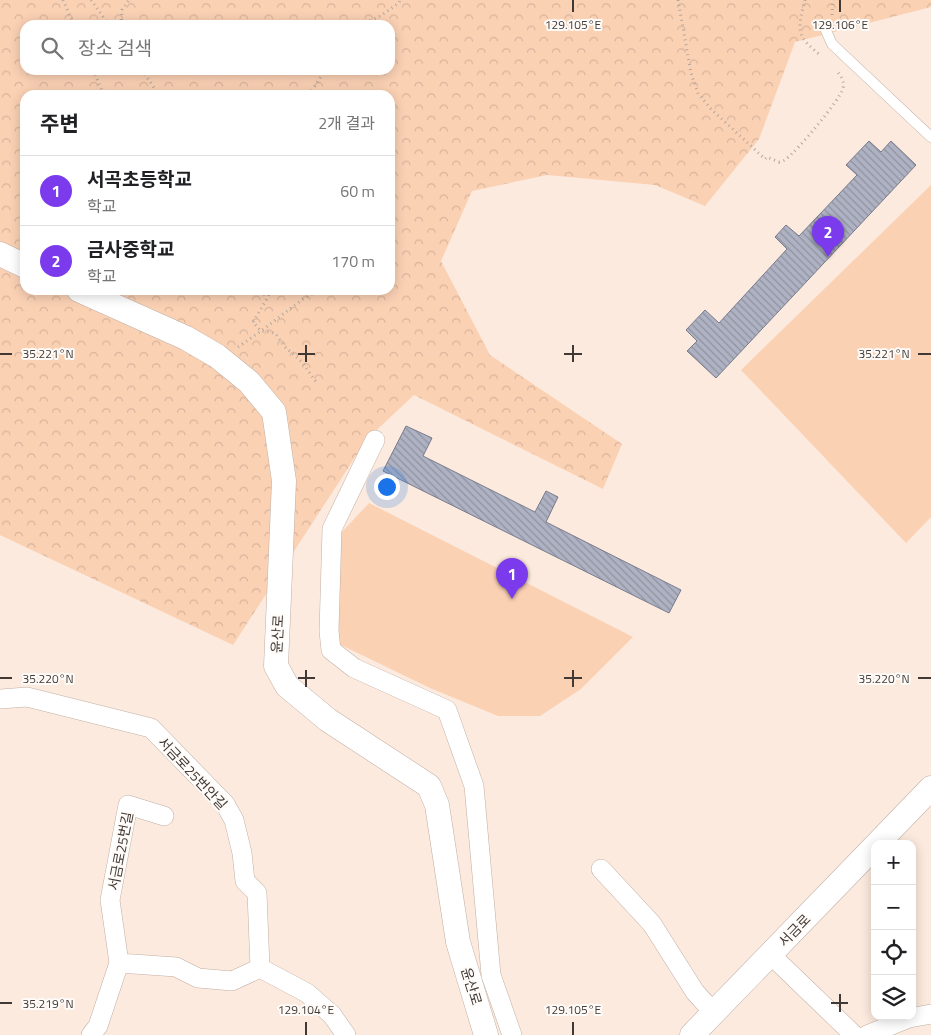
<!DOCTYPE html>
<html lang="ko">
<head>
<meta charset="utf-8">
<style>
	:root { --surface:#fff; --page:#f2f2f2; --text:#202124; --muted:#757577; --line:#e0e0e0; --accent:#7c3aed }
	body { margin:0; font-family:"Titillium Web","Noto Sans KR",sans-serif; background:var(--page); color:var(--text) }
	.controls { position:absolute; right:15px; bottom:15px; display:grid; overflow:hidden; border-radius:10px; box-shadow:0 2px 12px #0003 }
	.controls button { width:45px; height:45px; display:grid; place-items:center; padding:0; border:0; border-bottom:1px solid var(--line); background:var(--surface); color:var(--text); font:25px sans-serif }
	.you { position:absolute; left:386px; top:486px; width:18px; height:18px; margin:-12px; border:4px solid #fff; border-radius:50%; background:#1a73e8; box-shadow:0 0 0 8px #1a73e833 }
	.badge { display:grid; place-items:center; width:32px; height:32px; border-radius:50%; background:var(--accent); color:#fff; font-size:16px; font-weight:700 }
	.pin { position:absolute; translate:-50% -41px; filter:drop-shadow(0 1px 2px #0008) }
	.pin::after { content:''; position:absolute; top:26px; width:18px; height:15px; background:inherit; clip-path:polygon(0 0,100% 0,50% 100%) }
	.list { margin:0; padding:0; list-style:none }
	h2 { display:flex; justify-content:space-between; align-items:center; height:65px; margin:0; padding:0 20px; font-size:21px }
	h2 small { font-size:16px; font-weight:400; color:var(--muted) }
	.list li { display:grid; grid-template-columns:32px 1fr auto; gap:15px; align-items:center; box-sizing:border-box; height:70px; padding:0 20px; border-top:1px solid var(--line) }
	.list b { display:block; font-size:19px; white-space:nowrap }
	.list p { margin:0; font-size:16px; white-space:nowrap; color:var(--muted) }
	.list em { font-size:16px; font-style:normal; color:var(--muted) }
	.icon { flex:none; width:28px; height:28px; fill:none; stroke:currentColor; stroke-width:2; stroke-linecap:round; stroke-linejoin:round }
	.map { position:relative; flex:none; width:931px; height:1035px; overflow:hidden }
	.search { position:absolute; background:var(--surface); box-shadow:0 2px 12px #0003; left:20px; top:20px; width:375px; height:55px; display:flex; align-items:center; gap:12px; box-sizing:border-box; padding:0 18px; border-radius:15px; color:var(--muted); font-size:19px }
	.panel { position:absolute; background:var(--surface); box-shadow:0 2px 12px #0003; left:20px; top:90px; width:375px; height:205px; border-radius:15px }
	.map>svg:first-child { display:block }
	.forest { fill:url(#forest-crowns); fill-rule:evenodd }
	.pitch { fill:#fbd1b4 }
	.building { fill:url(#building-back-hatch); stroke:#787b8c }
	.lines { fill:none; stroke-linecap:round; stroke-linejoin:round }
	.service-casing { stroke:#c1afa4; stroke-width:11 }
	.minor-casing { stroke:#c1afa4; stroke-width:20 }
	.tertiary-casing { stroke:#c1afa4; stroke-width:25 }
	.path { stroke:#b3a69d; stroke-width:3; stroke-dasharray:1 4; stroke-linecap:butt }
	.service { stroke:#fff; stroke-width:10 }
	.minor { stroke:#fff; stroke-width:19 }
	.tertiary { stroke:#fff; stroke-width:24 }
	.ticks { fill:none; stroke:#403935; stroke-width:2 }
	.labels { text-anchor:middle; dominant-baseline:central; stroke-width:4; stroke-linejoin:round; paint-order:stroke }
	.street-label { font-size:14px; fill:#403935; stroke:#fefbf8 }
	.ticks-label { font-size:12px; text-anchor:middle; fill:#403935; stroke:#fefbf8; stroke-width:4; stroke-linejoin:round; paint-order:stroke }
</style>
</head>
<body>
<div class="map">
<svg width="931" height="1035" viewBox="0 0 931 1035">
	<defs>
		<pattern id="forest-crowns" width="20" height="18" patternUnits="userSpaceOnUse" patternTransform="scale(1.25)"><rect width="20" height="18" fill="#fbd1b4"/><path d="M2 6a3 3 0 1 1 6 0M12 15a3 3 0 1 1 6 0" fill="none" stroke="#d8b49b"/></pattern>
		<pattern id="building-back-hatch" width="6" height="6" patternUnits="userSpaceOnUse" patternTransform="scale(1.25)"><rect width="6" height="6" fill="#aeb2c3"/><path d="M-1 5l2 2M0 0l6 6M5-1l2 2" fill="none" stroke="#8f929f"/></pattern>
	</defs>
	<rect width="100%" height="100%" fill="#fceade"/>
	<path class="forest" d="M0,0H931V7L795,42L759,139L705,206L655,185L547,175L472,191L441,261L490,355L622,444L603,489L414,395L367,439L233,645L0,535ZM25,25H390V70H25ZM25,95H390V290H25Z"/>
	<path class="pitch" d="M931,185V517L906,543L741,370Z
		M369,503L633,637L581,689L540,716H498L430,688L339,644L336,597L341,533Z"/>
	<path class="building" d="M869,141L881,152L891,141L916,165L716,378L687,351L697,341L686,330L705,310L719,323L787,249L775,237L786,225L799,236L857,175L846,165Z
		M406,426L432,438L423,456L535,512L546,491L558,497L546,522L681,590L669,613L383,471Z"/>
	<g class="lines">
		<g class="service-casing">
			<path id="service" d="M824,26L832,44L931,137"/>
		</g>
		<g class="minor-casing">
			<path id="minor" d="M375,440L332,529L329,631L331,650L354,668L447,710L474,786L491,975L512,1035
				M0,699L27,697L151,728L225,804L234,820L242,853L245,881L257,893L260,968
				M164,816L128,805L110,900L119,963L176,967L198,978L232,981L260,968L307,993L332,1015L346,1035
				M601,869L652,924L695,992L714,1013
				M771,955L854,1035
				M91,1035L98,1026L119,963
				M867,1035L909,1018L931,1014"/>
		</g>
		<g class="tertiary-casing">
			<path id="tertiary" d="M0,254L25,266
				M79,290L186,338L217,356L249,382L274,412L284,481L276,666L287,686L328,720L429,786L437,805L458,942L486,1035
				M877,844L931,788
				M692,1035L875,846"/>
		</g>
		<path class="path" d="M63,0L74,25
			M91,0L109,25
			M678,0L691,73L698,93L711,109L765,159L767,157L779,162C782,161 784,161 786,159C797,151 841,99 843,88C845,81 840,75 836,70
			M805,0C802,13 795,31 806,42C810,47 816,51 821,56
			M832,15L833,0
			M121,25L122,10L129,0
			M361,25L380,16L399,3L400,0
			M93,70L104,95
			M142,70L159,95
			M309,95L325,70
			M255,290L268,297
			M270,290L268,297L253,322L261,331L275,333L285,347L302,362L316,382
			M238,347L261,331L303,299L314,293L315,290"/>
		<use href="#service" class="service"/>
		<use href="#minor" class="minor"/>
		<use href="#tertiary" class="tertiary"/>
	</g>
	<path class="ticks" d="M573,0V12M840,0V12M306,345V362M573,345V362M0,354H12M298,354H315M564,354H582M918,354H931M306,670V687M573,670V687M0,678H12M298,678H315M564,678H582M918,678H931M840,994V1012M0,1003H12M831,1003H848M306,1022V1035M573,1022V1035"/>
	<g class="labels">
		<g class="street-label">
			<text transform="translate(277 634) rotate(-87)">윤산로</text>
			<text transform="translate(193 773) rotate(47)">서금로25번안길</text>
			<text transform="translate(120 851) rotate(-79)">서금로25번길</text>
			<text transform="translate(794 930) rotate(-46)">서금로</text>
			<text transform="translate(472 986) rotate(73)">윤산로</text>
		</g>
	</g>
	<g class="ticks-label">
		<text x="573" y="29">129.105°E</text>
		<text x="840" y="29">129.106°E</text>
		<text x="48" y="358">35.221°N</text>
		<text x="884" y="358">35.221°N</text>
		<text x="48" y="683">35.220°N</text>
		<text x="884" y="683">35.220°N</text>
		<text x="48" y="1008">35.219°N</text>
		<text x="306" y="1014">129.104°E</text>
		<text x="573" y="1014">129.105°E</text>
	</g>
</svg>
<div class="controls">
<button>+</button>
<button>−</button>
<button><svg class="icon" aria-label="locate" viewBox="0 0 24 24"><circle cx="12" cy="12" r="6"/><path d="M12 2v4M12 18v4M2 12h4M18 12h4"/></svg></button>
<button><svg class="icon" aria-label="layers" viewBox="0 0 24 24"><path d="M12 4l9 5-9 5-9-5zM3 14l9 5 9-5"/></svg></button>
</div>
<div class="you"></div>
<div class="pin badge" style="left:512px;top:599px">1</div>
<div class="pin badge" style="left:828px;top:257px">2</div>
<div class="search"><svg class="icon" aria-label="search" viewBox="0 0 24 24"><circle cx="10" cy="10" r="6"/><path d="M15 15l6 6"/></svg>장소 검색</div>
<section class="panel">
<h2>주변<small>2개 결과</small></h2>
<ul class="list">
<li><span class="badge">1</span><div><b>서곡초등학교</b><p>학교</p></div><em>60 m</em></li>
<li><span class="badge">2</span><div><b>금사중학교</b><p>학교</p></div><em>170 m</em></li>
</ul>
</section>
</div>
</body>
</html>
